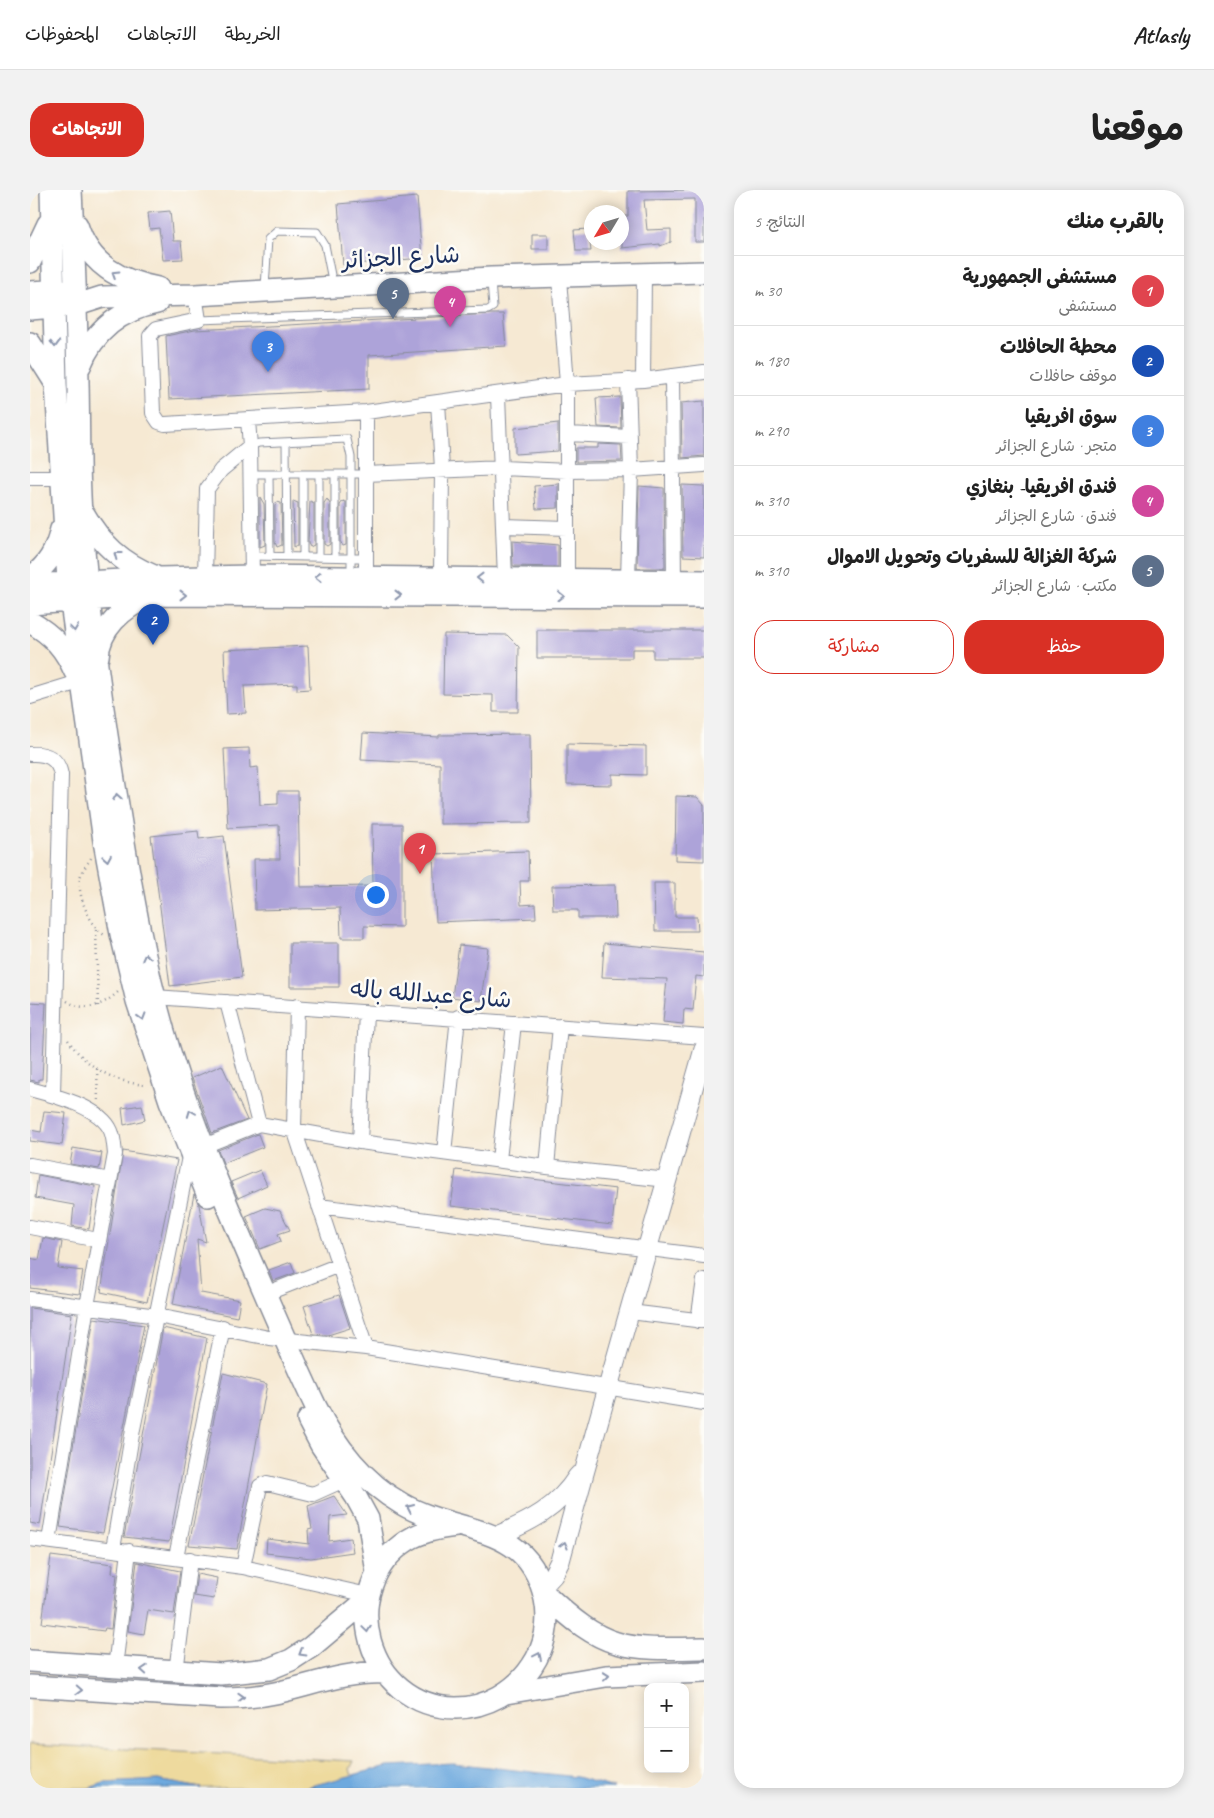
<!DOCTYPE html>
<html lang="ar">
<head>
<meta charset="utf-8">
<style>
	:root { --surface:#fff; --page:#f2f2f2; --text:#222; --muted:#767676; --line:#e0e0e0; --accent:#d93025 }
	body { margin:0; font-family:Caveat,"Playpen Sans Arabic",sans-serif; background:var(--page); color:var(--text); direction:rtl }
	.controls { position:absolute; right:15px; bottom:15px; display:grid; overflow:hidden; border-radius:10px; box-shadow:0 2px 12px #0003 }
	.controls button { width:45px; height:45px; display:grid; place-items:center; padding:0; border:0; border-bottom:1px solid var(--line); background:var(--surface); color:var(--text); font:25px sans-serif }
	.compass { position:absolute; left:554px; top:15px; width:45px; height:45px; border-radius:50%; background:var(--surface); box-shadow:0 2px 12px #0003; rotate:232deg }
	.you { position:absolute; left:345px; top:704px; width:18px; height:18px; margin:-12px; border:4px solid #fff; border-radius:50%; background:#1a73e8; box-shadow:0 0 0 8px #1a73e833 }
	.badge { display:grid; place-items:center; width:32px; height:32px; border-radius:50%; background:var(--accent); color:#fff; font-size:16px; font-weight:700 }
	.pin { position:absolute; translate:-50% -41px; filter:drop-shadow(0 1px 2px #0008) }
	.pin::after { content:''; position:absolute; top:26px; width:18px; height:15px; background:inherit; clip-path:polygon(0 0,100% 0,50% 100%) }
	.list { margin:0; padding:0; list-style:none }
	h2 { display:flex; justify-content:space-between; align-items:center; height:65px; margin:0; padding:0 20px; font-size:21px }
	h2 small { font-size:16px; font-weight:400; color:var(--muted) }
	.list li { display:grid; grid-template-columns:32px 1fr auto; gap:15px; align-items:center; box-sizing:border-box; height:70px; padding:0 20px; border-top:1px solid var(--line) }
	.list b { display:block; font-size:19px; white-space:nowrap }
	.list p { margin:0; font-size:16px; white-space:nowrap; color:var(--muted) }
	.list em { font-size:16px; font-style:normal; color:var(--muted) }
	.actions { display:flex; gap:10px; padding:15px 20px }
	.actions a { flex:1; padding:11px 0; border:1px solid var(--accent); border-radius:20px; text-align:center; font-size:18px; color:var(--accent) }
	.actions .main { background:var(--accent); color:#fff }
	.map { position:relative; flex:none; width:674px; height:1598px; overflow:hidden; direction:ltr; border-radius:20px }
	header { display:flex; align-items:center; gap:30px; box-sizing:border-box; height:70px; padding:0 25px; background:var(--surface); border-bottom:1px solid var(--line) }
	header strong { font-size:24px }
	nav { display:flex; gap:28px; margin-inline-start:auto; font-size:18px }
	.intro { display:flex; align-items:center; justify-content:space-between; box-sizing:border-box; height:120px; padding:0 30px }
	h1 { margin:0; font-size:35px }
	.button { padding:12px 22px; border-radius:20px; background:var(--accent); color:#fff; font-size:18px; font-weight:700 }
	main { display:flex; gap:30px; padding:0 30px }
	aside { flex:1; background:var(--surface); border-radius:20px; box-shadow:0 2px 12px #0003 }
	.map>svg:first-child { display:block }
	.sand { fill:#eeda9e; stroke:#84847e }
	.water { fill:#6da9de; stroke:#446c9e }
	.building { fill:#ada3d9 }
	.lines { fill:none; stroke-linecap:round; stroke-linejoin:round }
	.lane-casing { stroke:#888c98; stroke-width:9 }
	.street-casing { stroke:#888c98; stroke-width:16 }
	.secondary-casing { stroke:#888c98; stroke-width:21 }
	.primary-casing { stroke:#888c98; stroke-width:24 }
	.path { stroke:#888c98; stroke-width:2.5; stroke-dasharray:1 4; stroke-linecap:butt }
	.lane { stroke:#fff; stroke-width:7 }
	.street { stroke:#fff; stroke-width:14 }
	.secondary { stroke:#fff; stroke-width:19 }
	.primary { stroke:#fff; stroke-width:21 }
	.oneway { stroke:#8d97ae }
	.labels { text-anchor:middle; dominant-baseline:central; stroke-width:5; stroke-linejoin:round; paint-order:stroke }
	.street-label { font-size:24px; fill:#1b2f5e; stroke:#fdfcf7 }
</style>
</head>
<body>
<header>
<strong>Atlasly</strong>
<nav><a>الخريطة</a><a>الاتجاهات</a><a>المحفوظات</a></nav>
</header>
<div class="intro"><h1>موقعنا</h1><a class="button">الاتجاهات</a></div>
<main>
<aside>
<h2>بالقرب منك<small>النتائج: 5</small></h2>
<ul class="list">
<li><span class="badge" style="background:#e0444e">1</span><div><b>مستشفى الجمهورية</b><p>مستشفى</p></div><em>30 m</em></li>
<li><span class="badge" style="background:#1a4fb4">2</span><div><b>محطة الحافلات</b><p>موقف حافلات</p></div><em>180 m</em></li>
<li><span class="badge" style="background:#3f7fe0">3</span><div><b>سوق افريقيا</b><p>متجر · شارع الجزائر</p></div><em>290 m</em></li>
<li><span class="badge" style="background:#d1479c">4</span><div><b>فندق افريقيا- بنغازي</b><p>فندق · شارع الجزائر</p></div><em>310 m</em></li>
<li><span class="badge" style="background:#5c6f8a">5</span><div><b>شركة الغزالة للسفريات وتحويل الاموال</b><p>مكتب · شارع الجزائر</p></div><em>310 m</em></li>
</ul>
<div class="actions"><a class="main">حفظ</a><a>مشاركة</a></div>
</aside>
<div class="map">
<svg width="674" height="1598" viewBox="0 0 674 1598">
	<rect width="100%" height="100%" fill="#fdfcf7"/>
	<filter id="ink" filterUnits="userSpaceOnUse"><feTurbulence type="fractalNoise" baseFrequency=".02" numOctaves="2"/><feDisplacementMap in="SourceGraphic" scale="10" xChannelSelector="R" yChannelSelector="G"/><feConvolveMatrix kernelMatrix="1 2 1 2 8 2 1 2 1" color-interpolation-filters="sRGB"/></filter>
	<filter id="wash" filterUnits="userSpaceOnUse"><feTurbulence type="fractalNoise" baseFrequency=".0096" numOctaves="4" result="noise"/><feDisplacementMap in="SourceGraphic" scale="20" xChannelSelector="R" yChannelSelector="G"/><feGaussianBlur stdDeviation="1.12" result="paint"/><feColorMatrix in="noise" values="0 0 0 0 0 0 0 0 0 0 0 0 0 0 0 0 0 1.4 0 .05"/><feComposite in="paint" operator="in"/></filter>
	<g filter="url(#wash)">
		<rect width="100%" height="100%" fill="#f6e9d3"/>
		<path class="sand" d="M0,1554L324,1571L320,1579L322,1586L273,1598H171L128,1590L74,1593L59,1598H0Z"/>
		<path class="water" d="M423,1573L547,1587L584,1598H273L358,1576Z
			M128,1590L171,1598H59L74,1593Z"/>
		<g id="blocks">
			<path class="building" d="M674,0V52H665V9L614,10L617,40L641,39V52L630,56V54L592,58V26H598V1Z
				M387,7L392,68L313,75L308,14Z
				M140,21L143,51H151L153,69L133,70L129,38L120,39L118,23Z
				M558,39L561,61H546L544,40Z
				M502,44H518V59H502Z
				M461,124H473L476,156L339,165V199L139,209L136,146L165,140Z
				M590,207L591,238L568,237L566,208Z
				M674,211V266L652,268L651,213Z
				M528,233V261L485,264V238Z
				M568,254L591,255L592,271L546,272V258H568Z
				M528,294V318L506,319L504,296Z
				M652,295L674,296V367L653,366Z
				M609,296L634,298L635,378H607Z
				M230,307L234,314L235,355L230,357Z
				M297,309L300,314V354L297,356L294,354V313Z
				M263,311L268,313V355L264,357Z
				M280,311L284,313V355L280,357L278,353Z
				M313,311L316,312V355L313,356L310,351V315Z
				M247,312L251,313L252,355L247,357L245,352V316Z
				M482,351L528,355V377L483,376Z
				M507,440H674V468H623V459H602V468H507Z
				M414,444L477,445L489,457L488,522H463V505L413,504Z
				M278,456L280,499L267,500V494L214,496L216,523L197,524L194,460Z
				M333,543L409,547V545L500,544L501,633L410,634V574L331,570Z
				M537,554L616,556V585L582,584V595L537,594Z
				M219,558L220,578L228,577L230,615L248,614V601H268L270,697L343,696L342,634H372V737L334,736V748H311L310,718L225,720L224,669H250L249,635L198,638L194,559Z
				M646,606L667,607L674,615V671L645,670Z
				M168,641L169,649L194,646L212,787L140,796L121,646Z
				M498,661L499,691H490L491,715L505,714L506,728L406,732L403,664Z
				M624,693H645V727H667L668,741H625Z
				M585,695L586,728H548V720H523L522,696Z
				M260,753H309V797H260Z
				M574,753L674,762V787L666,786L663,820L654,819L653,834L633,832L637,789L572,787Z
				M429,755L458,758L451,811L422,807Z
				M0,812L16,813L12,889H9V892L0,890Z
				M192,875L217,930L182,943L162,888Z
				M112,915L115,930L94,935L92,918Z
				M14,921L36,923L32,955L0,951V940L11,942Z
				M228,944L233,957L193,973L188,960Z
				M43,958L72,963L69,979L40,974Z
				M93,961L147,970L117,1112L71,1102Z
				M230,980L237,995L208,1008L201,992Z
				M426,980L586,999L582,1035L421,1016Z
				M8,985L65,996L59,1039L42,1036L44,1015L5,1008Z
				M164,1004L169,1015L176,1052L167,1049L171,1103L210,1110L207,1127L143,1114Z
				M235,1018L250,1021L260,1040L248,1044L251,1051L230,1059L216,1026Z
				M13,1048L32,1052L28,1078L53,1081L49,1104L0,1098V1068L9,1070Z
				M261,1072L265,1083L243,1091L239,1080Z
				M309,1105L320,1138L298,1145L283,1144L274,1116Z
				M0,1118L42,1124L10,1335L0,1333Z
				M64,1128L114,1135L73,1343L30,1337Z
				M133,1138L177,1148L139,1352L94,1347Z
				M193,1183L237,1194L207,1359L159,1355Z
				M304,1306L317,1325L300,1327L299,1351L321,1348L323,1362L281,1368L236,1363L237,1349L279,1354L278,1340L282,1339L278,1316Z
				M21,1366L83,1374L82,1383L87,1384L81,1439L75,1438L74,1441L12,1433Z
				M107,1372L150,1381L144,1424L118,1420L114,1444L98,1441Z
				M167,1384L187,1388L184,1409L164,1406Z"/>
		</g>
	</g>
	<g filter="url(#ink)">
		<use href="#blocks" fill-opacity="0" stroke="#888c98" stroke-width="1"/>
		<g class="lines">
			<g class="lane-casing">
				<path id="lane" d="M235,98L238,49L247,41L287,42L295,55L303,95
					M169,130L458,120L463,117L461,91
					M256,252L257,366
					M220,256L229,253L317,249L321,267V385
					M221,284H336
					M239,284L240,366
					M273,285V367
					M289,285V367
					M305,285V367
					M221,366L336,368"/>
			</g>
			<g class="street-casing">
				<path id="street" d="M529,88L537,194V389
					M165,105L169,130L126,139L120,146L123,223L129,232L135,234L336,222L537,194L613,190L674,182
					M642,186L644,390
					M613,190L614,85
					M468,205L475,389
					M408,212L412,279L411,387
					M218,230L220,256L222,386
					M538,244L600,247
					M336,284L471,278L538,281L601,280L674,275
					M0,288H32
					M473,336L537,338
					M175,387L177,299L191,280L220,256
					M598,390L601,280L598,190
					M333,394L336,387V222
					M0,507L49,492
					M0,564C16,563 28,568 31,585L23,905
					M125,807L674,847
					M197,812L229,934L330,952
					M267,816L264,939L336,1158
					M336,822L330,952L517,977L638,990
					M0,899C23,905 71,917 81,941C84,948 84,956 85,964L57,1116L19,1351
					M174,956L229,934
					M414,963L428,827
					M469,970L484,833
					M0,975L80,990
					M517,977L530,836
					M289,1016L674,1066
					M0,1037L68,1050
					M235,1104L309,1075
					M0,1109L127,1126L239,1148L336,1158L674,1213
					M600,1122L674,1131
					M668,1131L674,1090
					M0,1349L213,1377L230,1296L237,1293L283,1304L314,1290
					M83,1359L103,1239L160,962
					M146,1367L193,1137
					M213,1377L338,1405
					M85,1478L99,1361
					M146,1482L160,1369"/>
			</g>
			<g class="secondary-casing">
				<path id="secondary" d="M467,1346C501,1331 528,1318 548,1286
					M512,1397L523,1385L530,1371C576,1200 626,1030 674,859"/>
			</g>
			<g class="primary-casing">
				<path id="primary" d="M21,0L26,194L38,391L74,651L91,744L107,811L140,911L178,1006
					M41,0C44,64 47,128 48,192C49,236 48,280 51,324C58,421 72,518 88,615C101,698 115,781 140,862C162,932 191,1001 220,1069C242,1119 263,1169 286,1217C305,1256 335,1293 372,1314C427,1346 498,1330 515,1409C520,1432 515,1457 502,1476C486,1501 456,1518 426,1518C337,1517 303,1398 378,1350C392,1341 409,1338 426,1336
					M47,35C59,75 90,91 128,98
					M0,72L18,34
					M0,102L35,100
					M0,119L47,115L72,107L165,105L461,88L674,82
					M0,153L24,191
					M50,176C64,141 90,120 127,113
					M54,324C71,354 92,373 124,386
					M0,388C18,375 26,362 31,339
					M0,395L129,388L222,386L674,391
					M0,414L126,405L674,407
					M0,432C23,445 35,459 45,482
					M68,467C69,439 93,417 118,408
					M278,1230L291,1255L326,1307L338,1329L347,1382
					M514,1403C574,1461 594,1460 674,1458
					M0,1471L191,1484L239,1479L261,1470L281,1457L337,1410
					M0,1496L191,1508C209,1508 227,1507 245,1503C282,1495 316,1481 355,1483
					M476,1503L576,1486L674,1482"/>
			</g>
			<path class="path" d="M61,668C57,675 51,681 50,689C47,706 61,738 76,746
				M66,740L68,816
				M37,811C55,823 74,815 88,802
				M38,850C56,877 85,893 117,895
				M67,879L68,911"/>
			<use href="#lane" class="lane"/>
			<use href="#street" class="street"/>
			<use href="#secondary" class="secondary"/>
			<use href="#primary" class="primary"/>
		</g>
		<defs><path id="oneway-chevron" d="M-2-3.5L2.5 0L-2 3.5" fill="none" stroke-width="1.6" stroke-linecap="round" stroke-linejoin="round" transform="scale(1.25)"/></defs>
		<g class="oneway">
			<use href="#oneway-chevron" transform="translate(85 84) rotate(-148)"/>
			<use href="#oneway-chevron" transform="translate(25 154) rotate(88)"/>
			<use href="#oneway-chevron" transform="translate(87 365) rotate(-143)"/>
			<use href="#oneway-chevron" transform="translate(288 387) rotate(-180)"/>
			<use href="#oneway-chevron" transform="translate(450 388) rotate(-179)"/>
			<use href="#oneway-chevron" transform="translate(153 405)"/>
			<use href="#oneway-chevron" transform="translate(368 405)"/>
			<use href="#oneway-chevron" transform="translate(531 406)"/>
			<use href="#oneway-chevron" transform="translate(44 438) rotate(82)"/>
			<use href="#oneway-chevron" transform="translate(87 607) rotate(-99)"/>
			<use href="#oneway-chevron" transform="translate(77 668) rotate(80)"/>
			<use href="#oneway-chevron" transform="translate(116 767) rotate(-103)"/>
			<use href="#oneway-chevron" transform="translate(112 827) rotate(73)"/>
			<use href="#oneway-chevron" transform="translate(161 923) rotate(-111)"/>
			<use href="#oneway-chevron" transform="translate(380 1318) rotate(-155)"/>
			<use href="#oneway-chevron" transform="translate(534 1355) rotate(-75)"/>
			<use href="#oneway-chevron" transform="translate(337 1439) rotate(82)"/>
			<use href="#oneway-chevron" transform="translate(272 1463) rotate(149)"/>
			<use href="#oneway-chevron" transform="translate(508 1466) rotate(-65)"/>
			<use href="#oneway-chevron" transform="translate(114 1480) rotate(-176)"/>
			<use href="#oneway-chevron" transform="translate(576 1486) rotate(-6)"/>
			<use href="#oneway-chevron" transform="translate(49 1500) rotate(3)"/>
			<use href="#oneway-chevron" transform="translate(211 1507) rotate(-2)"/>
		</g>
	</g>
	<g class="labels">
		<g class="street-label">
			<text transform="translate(371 67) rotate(-3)">شارع الجزائر</text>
			<text transform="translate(401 804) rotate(4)">شارع عبدالله باله</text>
		</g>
	</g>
</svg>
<div class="controls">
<button>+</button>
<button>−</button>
</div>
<svg class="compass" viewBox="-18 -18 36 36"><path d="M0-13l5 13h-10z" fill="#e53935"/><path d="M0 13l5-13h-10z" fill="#767676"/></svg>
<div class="you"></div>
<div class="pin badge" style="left:390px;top:684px;background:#e0444e">1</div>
<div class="pin badge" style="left:123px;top:455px;background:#1a4fb4">2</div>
<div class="pin badge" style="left:238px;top:182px;background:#3f7fe0">3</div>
<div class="pin badge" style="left:420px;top:137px;background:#d1479c">4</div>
<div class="pin badge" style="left:363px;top:129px;background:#5c6f8a">5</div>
</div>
</main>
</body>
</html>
